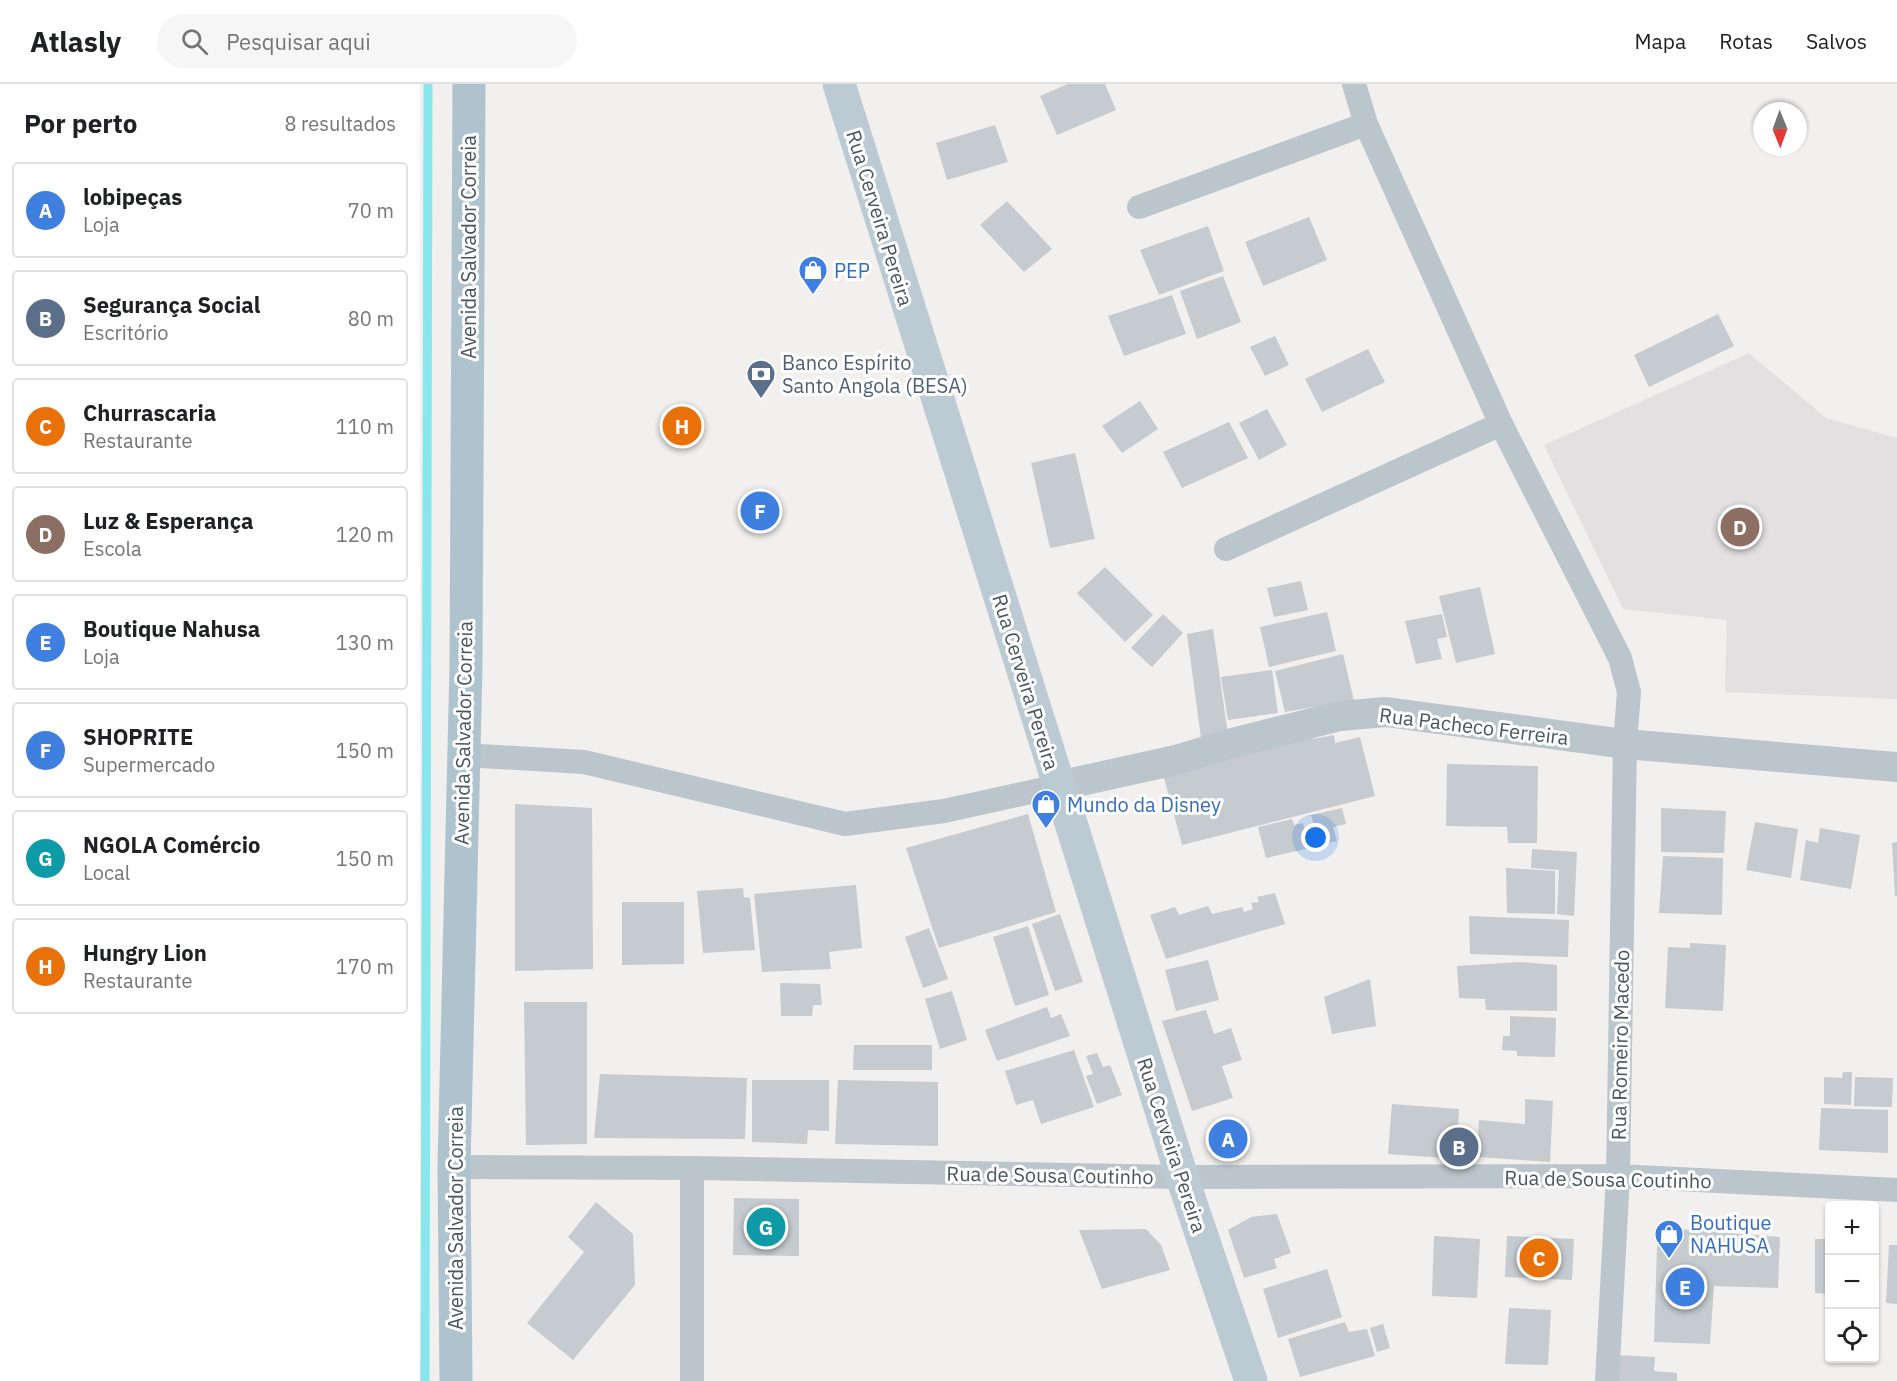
<!DOCTYPE html>
<html lang="pt">
<head>
<meta charset="utf-8">
<style>
	:root { --surface:#fff; --page:#f6f6f6; --text:#202124; --muted:#757577; --line:#e0e0e0; --accent:#0b8043 }
	body { margin:0; font-family:"IBM Plex Sans",sans-serif; background:var(--page); color:var(--text) }
	.controls { position:absolute; right:18px; bottom:18px; display:grid; overflow:hidden; border-radius:6px; box-shadow:0 2px 4px #0004 }
	.controls button { width:54px; height:54px; display:grid; place-items:center; padding:0; border:0; border-bottom:2px solid var(--line); background:var(--surface); color:var(--text); font:30px sans-serif }
	.compass { position:absolute; left:1333px; top:18px; width:54px; height:54px; border-radius:50%; background:var(--surface); box-shadow:0 2px 4px #0004; rotate:179deg }
	.you { position:absolute; left:896px; top:754px; width:21px; height:21px; margin:-15px; border:4px solid #fff; border-radius:50%; background:#1a73e8; box-shadow:0 0 0 9px #1a73e833 }
	.badge { display:grid; place-items:center; width:39px; height:39px; border-radius:50%; background:var(--accent); color:#fff; font-size:20px; font-weight:700 }
	.pin { position:absolute; translate:-50% -50%; border:3px solid #fff; box-shadow:0 2px 6px #0006 }
	.list { margin:0; padding:0; list-style:none }
	h2 { display:flex; justify-content:space-between; align-items:center; height:78px; margin:0; padding:0 24px; font-size:26px }
	h2 small { font-size:20px; font-weight:400; color:var(--muted) }
	.list li { display:grid; grid-template-columns:39px 1fr auto; gap:18px; align-items:center; box-sizing:border-box; height:96px; margin:0 12px 12px; padding:0 12px; border:2px solid var(--line); border-radius:6px }
	.list b { display:block; font-size:22px; white-space:nowrap }
	.list p { margin:0; font-size:20px; white-space:nowrap; color:var(--muted) }
	.list em { font-size:20px; font-style:normal; color:var(--muted) }
	.icon { flex:none; width:33px; height:33px; fill:none; stroke:currentColor; stroke-width:2; stroke-linecap:round; stroke-linejoin:round }
	.map { position:relative; flex:none; width:1477px; height:1297px; overflow:hidden }
	header { display:flex; align-items:center; gap:36px; box-sizing:border-box; height:84px; padding:0 30px; background:var(--surface); border-bottom:2px solid var(--line) }
	header strong { font-size:28px }
	nav { display:flex; gap:33px; margin-inline-start:auto; font-size:21px }
	.search { width:420px; height:54px; background:var(--page); display:flex; align-items:center; gap:15px; box-sizing:border-box; padding:0 21px; border-radius:33px; color:var(--muted); font-size:22px }
	main { display:flex }
	aside { flex:1; background:var(--surface) }
	.map>svg:first-child { display:block }
	.education { fill:#e3e0e1 }
	.lines { fill:none; stroke-linecap:round; stroke-linejoin:round }
	.stream { stroke:#89e6ed; stroke-width:9 }
	.building { fill:#c6cbcf }
	.minor { stroke:#bac6cc; stroke-width:24 }
	.tertiary { stroke:#bac6cc; stroke-width:30 }
	.secondary { stroke:#bccad3; stroke-width:33 }
	.primary { stroke:#aec3ce; stroke-width:33 }
	.labels { text-anchor:middle; dominant-baseline:central; stroke-width:6; stroke-linejoin:round; paint-order:stroke }
	.street-label { font-size:20px; fill:#47555d; stroke:#fff }
	.shop-label { font-size:20px; fill:#366cbe; stroke:#fff; text-anchor:start }
	.service-label { font-size:20px; fill:#4e5e75; stroke:#fff; text-anchor:start }
</style>
</head>
<body>
<header>
<strong>Atlasly</strong>
<div class="search"><svg class="icon" aria-label="search" viewBox="0 0 24 24"><circle cx="10" cy="10" r="6"/><path d="M15 15l6 6"/></svg>Pesquisar aqui</div>
<nav><a>Mapa</a><a>Rotas</a><a>Salvos</a></nav>
</header>
<main>
<aside>
<h2>Por perto<small>8 resultados</small></h2>
<ul class="list">
<li><span class="badge" style="background:#3f7fe0">A</span><div><b>lobipeças</b><p>Loja</p></div><em>70 m</em></li>
<li><span class="badge" style="background:#5c6f8a">B</span><div><b>Segurança Social</b><p>Escritório</p></div><em>80 m</em></li>
<li><span class="badge" style="background:#e8710a">C</span><div><b>Churrascaria</b><p>Restaurante</p></div><em>110 m</em></li>
<li><span class="badge" style="background:#8d6e63">D</span><div><b>Luz &amp; Esperança</b><p>Escola</p></div><em>120 m</em></li>
<li><span class="badge" style="background:#3f7fe0">E</span><div><b>Boutique Nahusa</b><p>Loja</p></div><em>130 m</em></li>
<li><span class="badge" style="background:#3f7fe0">F</span><div><b>SHOPRITE</b><p>Supermercado</p></div><em>150 m</em></li>
<li><span class="badge" style="background:#0f9aa8">G</span><div><b>NGOLA Comércio</b><p>Local</p></div><em>150 m</em></li>
<li><span class="badge" style="background:#e8710a">H</span><div><b>Hungry Lion</b><p>Restaurante</p></div><em>170 m</em></li>
</ul>
</aside>
<div class="map">
<svg width="1477" height="1297" viewBox="0 0 1477 1297">
	<rect width="100%" height="100%" fill="#f2efef"/>
	<path class="education" d="M1329,269L1406,334L1477,354V615L1305,608L1307,536L1203,525L1124,361Z"/>
	<g class="lines">
		<path class="stream" d="M5,1297L8,0"/>
	</g>
	<path class="building" d="M648,0H685L696,26L637,51L620,12Z
		M575,41L588,78L527,96L516,59Z
		M587,117L632,165L604,188L560,141Z
		M889,133L907,176L843,202L825,158Z
		M788,142L804,187L739,211L720,166Z
		M803,192L821,238L777,255L760,207Z
		M752,211L766,250L704,272L688,232Z
		M1298,230L1314,262L1229,303L1214,271Z
		M855,252L869,281L845,292L830,263Z
		M948,265L965,298L902,328L885,295Z
		M720,317L738,345L702,369L682,342Z
		M847,325L867,361L839,376L819,339Z
		M809,338L828,374L762,404L743,368Z
		M655,369L675,455L630,464L611,379Z
		M685,483L733,531L705,558L657,509Z
		M881,497L888,526L854,533L847,504Z
		M1060,503L1075,570L1036,579L1019,512Z
		M907,528L916,567L849,583L840,543Z
		M743,530L763,549L732,583L711,564Z
		M1022,530L1027,553L1017,555L1022,575L996,580L985,537Z
		M793,545L808,651L781,654L767,550Z
		M923,570L935,621H905L865,628L855,587Z
		M852,586L858,629L808,636L801,593Z
		M892,650L893,655L914,651L915,659L940,653L955,712L762,761L743,690Z
		M1027,680L1118,682L1117,759H1088L1087,743L1026,742Z
		M95,720L172,724L173,885L95,887Z
		M922,724L926,740L913,743L917,757L899,761L891,731Z
		M1241,724L1306,727L1304,769L1241,768Z
		M608,730L636,828L519,864L486,764Z
		M872,735L874,741L883,739L890,764L846,774L838,743Z
		M1335,738L1378,745L1371,794L1326,786Z
		M1400,744L1440,751L1431,805L1380,796L1386,756L1398,759Z
		M1477,758V812H1475L1472,759Z
		M1112,765L1157,768L1154,832L1137,830L1139,786L1111,784Z
		M1243,772L1303,774L1302,831L1239,829Z
		M1086,784L1135,787V830L1087,829Z
		M436,801L442,864L409,868L411,885L342,888L334,810Z
		M323,804L324,813L330,814L335,866L283,869L277,807Z
		M855,809L865,840L746,875L730,831L755,823L759,831L788,822L792,830L822,823L824,828L833,825L831,819L839,818L837,813Z
		M202,818H264V880L202,881Z
		M640,830L663,898L635,907L612,840Z
		M1049,832L1149,836L1148,873L1050,870Z
		M608,842L629,911L595,922L573,853Z
		M509,844L528,895L503,904L485,853Z
		M1270,859L1306,861L1303,927L1245,924L1248,863L1270,864Z
		M788,876L799,916L756,927L745,886Z
		M1100,878L1137,881V927L1066,926L1065,915L1039,914L1037,882Z
		M950,895L956,942L912,950L904,913Z
		M360,899L400,900L402,921H393L392,932H361Z
		M532,907L547,956L520,965L505,915Z
		M104,918H167V1060L106,1061Z
		M627,923L631,934L641,930L650,952L577,977L565,946Z
		M786,926L794,950L811,944L822,976L802,982L813,1014L772,1027L742,937Z
		M1090,932L1136,934L1135,973L1097,972V967L1082,966L1083,952H1090Z
		M434,961H512V986H433Z
		M654,966L674,1023L621,1040L613,1016L596,1021L585,987Z
		M677,969L683,983L690,981L702,1011L677,1020L666,992L673,990L666,972Z
		M1423,988H1432L1431,1021L1404,1020V993L1422,994Z
		M180,990L327,994L325,1055L174,1054Z
		M1435,993L1473,994L1472,1023L1434,1022Z
		M332,996H409V1047L388,1046L387,1060L332,1058Z
		M418,996L518,998V1062L415,1060Z
		M1105,1015L1133,1017L1130,1078L1057,1073L1059,1036L1105,1040Z
		M972,1020L1039,1025L1037,1075L968,1070Z
		M1401,1024L1468,1026V1069L1399,1066Z
		M314,1114L379,1115V1172L313,1171Z
		M176,1118L213,1150L215,1201L153,1276L107,1239L164,1168L148,1153Z
		M857,1130L871,1169L854,1175L857,1184L824,1194L808,1146L831,1133Z
		M726,1145L741,1161L750,1186L682,1205L659,1146Z
		M1258,1145L1360,1153L1358,1204L1294,1202L1290,1260L1234,1258L1237,1164L1239,1156L1245,1149Z
		M1014,1152L1060,1155L1057,1214L1012,1212Z
		M1087,1152L1154,1155L1152,1196L1085,1193Z
		M1395,1155H1410V1210L1395,1209Z
		M1469,1161H1477V1220L1466,1219Z
		M907,1185L922,1233L858,1254L843,1205Z
		M1089,1224L1131,1226L1128,1281L1085,1280Z
		M925,1238L929,1248L947,1245L955,1272L880,1293L868,1255Z
		M963,1240L970,1264L957,1268L950,1244Z
		M1197,1271L1235,1273L1234,1287L1257,1289V1297H1196Z"/>
	<g class="lines">
		<path class="minor" d="M934,0L946,40L1081,340L1200,574L1209,608L1205,660L1198,1092L1187,1297
			M719,123L946,40
			M806,465L1081,340
			M43,671L164,678L425,740L524,727L638,702
			M34,1083L272,1084L762,1093L1198,1092L1477,1106
			M272,1084V1297"/>
		<path class="tertiary" d="M638,702L756,676L812,659L920,632L966,628L1205,660L1477,683"/>
		<path class="secondary" d="M419,0L762,1093L831,1297"/>
		<path class="primary" d="M36,1297L34,1083L46,581L49,0"/>
	</g>
	<defs>
		<g id="shop-pin" transform="scale(1.5)"><path d="M0 17L-7.5 6A9.5 9.5 0 1 1 7.5 6Z" fill="#3f7fe0" stroke="#fff"/><path d="M-5-2.5h2.3a2.7 3.5 0 0 1 5.4 0H5L5.5 6h-11ZM-1.5-2.5h3a1.5 2.3 0 0 0-3 0Z" fill="#fff"/></g>
		<g id="bank-pin" transform="scale(1.5)"><path d="M0 17L-7.5 6A9.5 9.5 0 1 1 7.5 6Z" fill="#5c6f8a" stroke="#fff"/><path d="M-6-4H6V4H-6ZM0-2.3a2.3 2.3 0 1 0 0 4.6a2.3 2.3 0 1 0 0-4.6Z" fill="#fff"/></g>
	</defs>
	<g fill-rule="evenodd">
		<use href="#shop-pin" x="393" y="186"/>
		<use href="#bank-pin" x="341" y="290"/>
		<use href="#shop-pin" x="626" y="720"/>
		<use href="#shop-pin" x="1249" y="1150"/>
	</g>
	<g class="labels">
		<g class="street-label">
			<text transform="translate(460 134) rotate(73)">Rua Cerveira Pereira</text>
			<text transform="translate(48 163) rotate(-90)">Avenida Salvador Correia</text>
			<text transform="translate(606 598) rotate(73)">Rua Cerveira Pereira</text>
			<text transform="translate(1054 642) rotate(7)">Rua Pacheco Ferreira</text>
			<text transform="translate(43 649) rotate(-89)">Avenida Salvador Correia</text>
			<text transform="translate(1200 961) rotate(-89)">Rua Romeiro Macedo</text>
			<text transform="translate(752 1061) rotate(72)">Rua Cerveira Pereira</text>
			<text transform="translate(630 1091) rotate(1)">Rua de Sousa Coutinho</text>
			<text transform="translate(1188 1095) rotate(1)">Rua de Sousa Coutinho</text>
			<text transform="translate(35 1134) rotate(-90)">Avenida Salvador Correia</text>
		</g>
		<g class="shop-label">
			<text x="414" y="186">PEP</text>
			<text x="647" y="720">Mundo da Disney</text>
			<text x="1270" y="1138">Boutique<tspan x="1270" dy="23">NAHUSA</tspan></text>
		</g>
		<g class="service-label">
			<text x="362" y="278">Banco Espírito<tspan x="362" dy="23">Santo Angola (BESA)</tspan></text>
		</g>
	</g>
</svg>
<div class="controls">
<button>+</button>
<button>−</button>
<button><svg class="icon" aria-label="locate" viewBox="0 0 24 24"><circle cx="12" cy="12" r="6"/><path d="M12 2v4M12 18v4M2 12h4M18 12h4"/></svg></button>
</div>
<svg class="compass" viewBox="-18 -18 36 36"><path d="M0-13l5 13h-10z" fill="#e53935"/><path d="M0 13l5-13h-10z" fill="#757577"/></svg>
<div class="you"></div>
<div class="pin badge" style="left:808px;top:1055px;background:#3f7fe0">A</div>
<div class="pin badge" style="left:1039px;top:1063px;background:#5c6f8a">B</div>
<div class="pin badge" style="left:1119px;top:1174px;background:#e8710a">C</div>
<div class="pin badge" style="left:1320px;top:443px;background:#8d6e63">D</div>
<div class="pin badge" style="left:1265px;top:1203px;background:#3f7fe0">E</div>
<div class="pin badge" style="left:340px;top:427px;background:#3f7fe0">F</div>
<div class="pin badge" style="left:346px;top:1143px;background:#0f9aa8">G</div>
<div class="pin badge" style="left:262px;top:342px;background:#e8710a">H</div>
</div>
</main>
</body>
</html>
